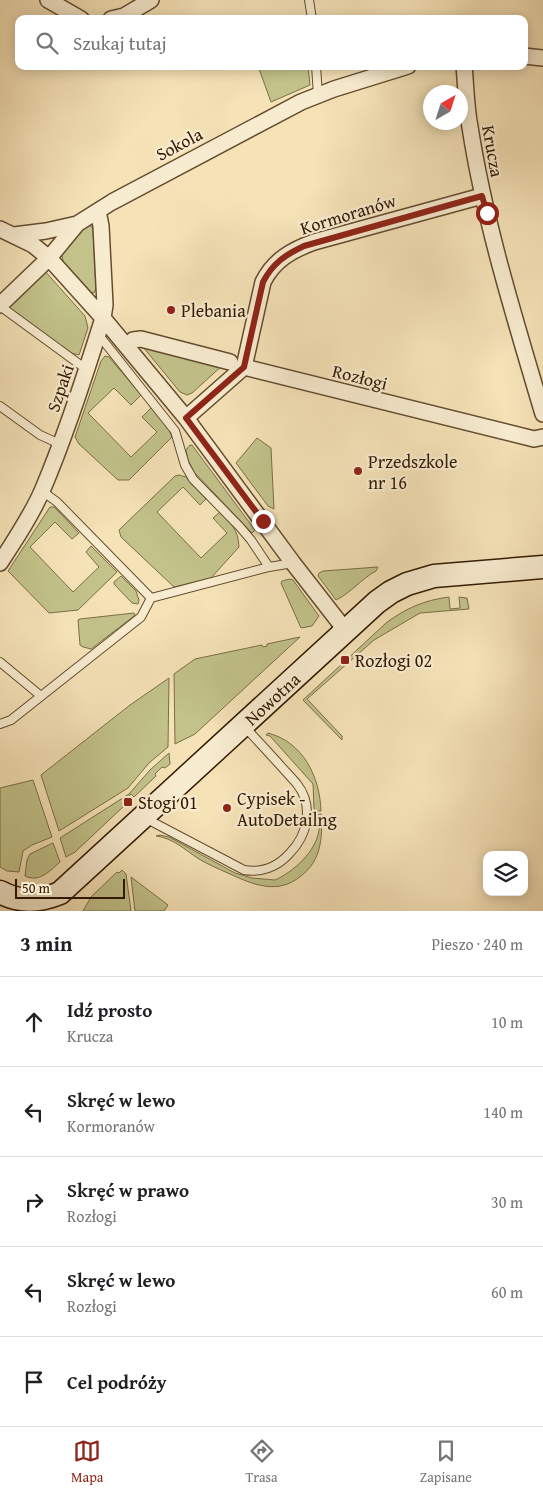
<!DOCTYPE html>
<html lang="pl">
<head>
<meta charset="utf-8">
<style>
	:root { --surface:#fff; --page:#f2f2f2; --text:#202124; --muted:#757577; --line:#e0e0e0; --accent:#8f2418 }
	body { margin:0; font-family:"Gentium Book Plus",serif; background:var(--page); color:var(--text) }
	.controls { position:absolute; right:15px; bottom:15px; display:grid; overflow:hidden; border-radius:10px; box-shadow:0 2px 12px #0003 }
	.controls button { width:45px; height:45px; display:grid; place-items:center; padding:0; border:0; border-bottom:1px solid var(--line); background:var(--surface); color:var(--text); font:25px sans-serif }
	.compass { position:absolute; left:423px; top:85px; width:45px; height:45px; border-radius:50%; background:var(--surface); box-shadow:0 2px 12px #0003; rotate:39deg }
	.scale { position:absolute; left:15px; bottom:12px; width:110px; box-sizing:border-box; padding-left:5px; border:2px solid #341a00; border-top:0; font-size:14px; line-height:18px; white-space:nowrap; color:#341a00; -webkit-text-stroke:4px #f8ecd0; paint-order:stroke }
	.stop { position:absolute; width:15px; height:15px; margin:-11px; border:4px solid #8f2418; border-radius:50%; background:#fff }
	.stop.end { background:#8f2418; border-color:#fff; box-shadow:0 1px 5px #0008 }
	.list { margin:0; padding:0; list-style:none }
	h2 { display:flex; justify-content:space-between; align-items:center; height:65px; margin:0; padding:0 20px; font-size:21px }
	h2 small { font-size:16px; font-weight:400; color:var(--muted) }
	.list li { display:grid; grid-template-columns:32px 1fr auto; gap:15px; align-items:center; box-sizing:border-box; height:90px; padding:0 20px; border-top:1px solid var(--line) }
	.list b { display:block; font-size:19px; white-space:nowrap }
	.list p { margin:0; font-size:16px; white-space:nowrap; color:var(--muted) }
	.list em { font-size:16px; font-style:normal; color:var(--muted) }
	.icon { flex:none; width:28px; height:28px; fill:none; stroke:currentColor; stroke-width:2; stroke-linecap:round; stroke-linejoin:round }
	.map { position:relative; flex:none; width:543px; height:911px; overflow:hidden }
	.search { position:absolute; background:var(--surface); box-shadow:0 2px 12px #0003; left:15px; right:15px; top:15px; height:55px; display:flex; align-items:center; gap:12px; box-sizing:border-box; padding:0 18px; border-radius:10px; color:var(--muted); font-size:19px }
	.sheet { height:515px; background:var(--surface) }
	nav { display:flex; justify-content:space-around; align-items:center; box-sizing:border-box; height:70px; border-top:1px solid var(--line); background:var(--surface); font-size:14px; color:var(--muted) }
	nav a { display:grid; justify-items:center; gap:2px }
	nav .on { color:var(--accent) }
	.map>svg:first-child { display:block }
	.green { fill:#c2c28a; stroke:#7b6e45 }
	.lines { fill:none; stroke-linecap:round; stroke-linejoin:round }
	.lane-casing { stroke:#644c2e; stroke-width:10 }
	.street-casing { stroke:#644c2e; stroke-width:18 }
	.secondary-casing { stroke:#341a00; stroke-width:25 }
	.lane { stroke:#f8ecd0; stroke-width:8 }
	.street { stroke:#f8ecd0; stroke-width:15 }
	.secondary { stroke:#f8ecd0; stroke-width:22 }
	.route { stroke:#8f2418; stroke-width:6 }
	.poi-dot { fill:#8f2418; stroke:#f8ecd0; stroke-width:2 }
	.labels { text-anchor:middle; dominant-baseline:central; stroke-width:4.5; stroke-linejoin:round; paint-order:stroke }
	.street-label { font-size:18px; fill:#341a00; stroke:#f8ecd0 }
	.poi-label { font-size:18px; fill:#341a00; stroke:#f8ecd0; text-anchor:start }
</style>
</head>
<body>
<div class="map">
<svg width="543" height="911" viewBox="0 0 543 911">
	<rect width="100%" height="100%" fill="#f5e2b7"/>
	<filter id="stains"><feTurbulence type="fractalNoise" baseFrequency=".004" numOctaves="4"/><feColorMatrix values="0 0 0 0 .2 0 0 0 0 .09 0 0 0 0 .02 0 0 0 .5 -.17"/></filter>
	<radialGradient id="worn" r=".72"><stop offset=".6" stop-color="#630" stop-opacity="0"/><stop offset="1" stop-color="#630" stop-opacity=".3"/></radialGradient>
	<path class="green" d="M258,66H308L310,85L271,102Z
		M89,224L93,229L96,288L94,293L91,292L63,262L62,254L64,251L86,225Z
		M44,270L85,316L88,328L79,355L71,353L6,306Z
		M143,347L224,364L192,393L187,395L180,392Z
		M105,356L109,357L141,395L131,405L114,388L88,413L131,457L157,432L142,417L152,407L169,430L172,437L129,480H118L79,444L75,437L101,361Z
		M257,438L271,448L274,509L268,506L236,463Z
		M190,445H192L255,530L252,533L194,472L188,460L186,450Z
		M179,475L186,477L206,499L200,505L183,487L157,512L201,558L227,533L213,518L220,512C232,525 238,529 239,547L211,578L174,587L121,537L119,530L175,476Z
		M50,507H54L79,533L72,539L55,522L30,547L73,592L99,567L86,552L91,546L117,572L78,610L49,613L8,571Z
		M378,567L376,571C361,579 351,593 336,600L318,576L319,573L323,571Z
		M121,576L136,591L139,600L138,604L132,603L114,584V582Z
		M290,579L293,580L319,616L312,626L301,628L281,583L282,581Z
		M449,597L450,609L460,608L459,597L467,598L469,609L420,613L374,640L307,699L342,736V740L303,700L386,623C406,608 425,600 449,597Z
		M134,613L135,614L134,616L91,649L83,647L80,645L78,620L80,619Z
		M300,637L195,734L175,744L174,674L195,659L262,645L263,647L267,646V644Z
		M169,678L168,747L149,763L128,788L59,831L41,775L130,705Z
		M268,733C303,742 320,777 321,811H315L314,808L313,784L270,736L266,735Z
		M169,753L170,764L165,768L162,767L155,774L156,776L134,797L131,794L122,803L124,806L75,852L66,857L60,838L129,794L150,770Z
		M33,780L52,837L32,845L23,851L19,872L7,871L0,867V788Z
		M321,814C323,837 321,861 301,876C278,895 254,885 230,874C219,869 209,865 199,859C185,850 173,838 156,836L160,835L169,837L235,873L252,878L275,880C293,872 316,852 319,830C320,826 317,819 316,815Z
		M53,843L60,862C50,871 39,883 25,876L27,860L30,854Z
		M122,870L126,874L131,911H83L91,897L117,872L119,873Z
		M131,877L168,905L164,911H135Z"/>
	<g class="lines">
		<g class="lane-casing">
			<path id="lane" d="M309,0L312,19
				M316,66L318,95
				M0,306L86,369
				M98,334L175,431L185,465L193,479L240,527L251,540L269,567
				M0,406L40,435L60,444
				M42,491L57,502L151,598
				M0,662L41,696
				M0,724L11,720L141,617L151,598L269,567L293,563
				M145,818L244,870C261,873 277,867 289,854C308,835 314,806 297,784C291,777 285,771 279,764C268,752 256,739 245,727"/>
		</g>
		<g class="street-casing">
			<path id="street" d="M48,0L81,19
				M111,19L124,16L151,0
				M524,56L543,58
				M464,66C466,86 466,107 470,127C485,224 515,319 543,414
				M0,229L33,245L49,258L103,318L186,418L293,563L346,631
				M14,235L46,231L77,224
				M0,305L49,258L77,224L112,202L301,102L334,89L408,66
				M133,340L141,339L230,362
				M244,367L263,282C274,260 292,250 314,242L482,196
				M244,367L534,439L543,437
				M186,418L244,367
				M0,563C15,540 31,516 42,491C66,435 85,376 103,318L105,305L101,226L98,211"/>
		</g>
		<g class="secondary-casing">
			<g id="secondary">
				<path id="s1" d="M0,892C20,903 39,902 60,893L377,602L391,592L407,584L434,576L543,567"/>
			</g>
		</g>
		<use href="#lane" class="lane"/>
		<use href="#street" class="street"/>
		<use href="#secondary" class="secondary"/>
	</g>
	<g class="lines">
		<path class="route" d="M263,521L186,418L244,367L263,282C273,263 285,255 304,246L471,199L482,196L487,213"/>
	</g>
	<g class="poi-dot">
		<circle cx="171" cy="310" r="5"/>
		<circle cx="358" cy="471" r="5"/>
		<rect x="340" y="655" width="10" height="10" rx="2.5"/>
		<rect x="123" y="797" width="10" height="10" rx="2.5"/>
		<circle cx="227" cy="808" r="5"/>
	</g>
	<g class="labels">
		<g class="street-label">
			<text transform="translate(179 144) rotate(-28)">Sokola</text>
			<text transform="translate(493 151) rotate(80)">Krucza</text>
			<text transform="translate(348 214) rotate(-17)">Kormoranów</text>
			<text transform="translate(360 377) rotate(14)">Rozłogi</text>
			<text transform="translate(60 388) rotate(-71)">Szpaki</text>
			<text stroke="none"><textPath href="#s1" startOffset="350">Nowotna</textPath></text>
		</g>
		<g class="poi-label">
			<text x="181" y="310">Plebania</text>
			<text x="368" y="461">Przedszkole<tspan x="368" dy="21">nr 16</tspan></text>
			<text x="355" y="660">Rozłogi 02</text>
			<text x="237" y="798">Cypisek -<tspan x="237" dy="21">AutoDetailng</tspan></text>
			<text x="138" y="802">Stogi 01</text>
		</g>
	</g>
	<rect width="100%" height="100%" filter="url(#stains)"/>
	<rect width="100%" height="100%" fill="url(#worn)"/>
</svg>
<div class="controls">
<button><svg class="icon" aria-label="layers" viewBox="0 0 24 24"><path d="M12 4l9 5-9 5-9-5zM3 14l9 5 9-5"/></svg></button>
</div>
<svg class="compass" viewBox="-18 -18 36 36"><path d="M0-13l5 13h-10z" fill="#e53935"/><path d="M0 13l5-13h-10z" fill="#757577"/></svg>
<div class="scale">50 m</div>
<div class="stop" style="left:487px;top:213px"></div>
<div class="stop end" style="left:263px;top:521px"></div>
<div class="search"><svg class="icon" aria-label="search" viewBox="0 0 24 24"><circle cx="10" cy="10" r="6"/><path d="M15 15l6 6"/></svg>Szukaj tutaj</div>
</div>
<section class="sheet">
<h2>3 min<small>Pieszo · 240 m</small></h2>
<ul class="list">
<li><svg class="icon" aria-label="ahead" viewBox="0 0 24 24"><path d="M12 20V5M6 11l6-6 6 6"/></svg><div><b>Idź prosto</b><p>Krucza</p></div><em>10 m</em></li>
<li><svg class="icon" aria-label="left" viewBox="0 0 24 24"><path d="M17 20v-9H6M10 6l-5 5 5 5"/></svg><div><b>Skręć w lewo</b><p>Kormoranów</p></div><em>140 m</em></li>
<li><svg class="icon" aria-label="right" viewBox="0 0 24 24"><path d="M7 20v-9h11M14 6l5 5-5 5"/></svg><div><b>Skręć w prawo</b><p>Rozłogi</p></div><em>30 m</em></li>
<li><svg class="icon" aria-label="left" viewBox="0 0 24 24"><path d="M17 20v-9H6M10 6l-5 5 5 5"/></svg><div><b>Skręć w lewo</b><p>Rozłogi</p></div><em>60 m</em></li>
<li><svg class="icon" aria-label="arrive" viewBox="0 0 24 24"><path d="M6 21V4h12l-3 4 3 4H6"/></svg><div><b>Cel podróży</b></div></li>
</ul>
</section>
<nav>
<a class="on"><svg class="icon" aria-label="map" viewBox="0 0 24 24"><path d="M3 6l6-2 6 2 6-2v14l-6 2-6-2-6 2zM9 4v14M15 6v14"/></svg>Mapa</a>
<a><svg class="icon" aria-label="directions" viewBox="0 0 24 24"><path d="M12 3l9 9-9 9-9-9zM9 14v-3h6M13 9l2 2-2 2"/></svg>Trasa</a>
<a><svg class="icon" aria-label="saved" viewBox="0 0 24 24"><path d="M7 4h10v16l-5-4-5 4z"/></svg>Zapisane</a>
</nav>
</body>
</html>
